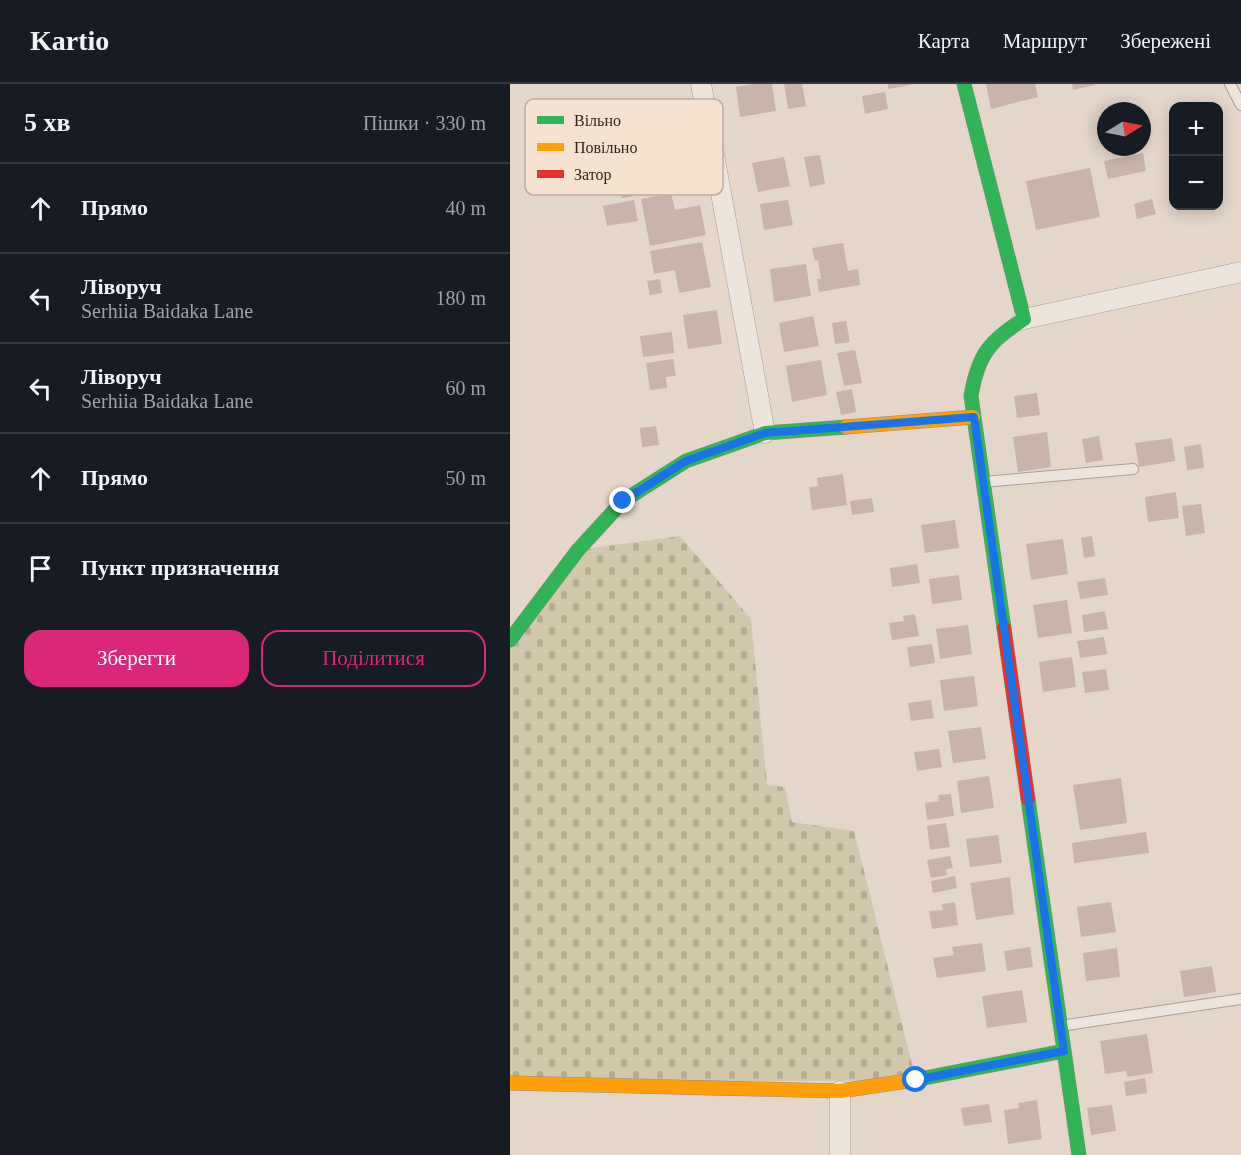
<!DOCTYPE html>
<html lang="uk">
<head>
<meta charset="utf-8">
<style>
	:root { --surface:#171b24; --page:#242831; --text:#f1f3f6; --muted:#9ea1a6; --line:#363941; --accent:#db2777 }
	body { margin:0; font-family:"Times New Roman",serif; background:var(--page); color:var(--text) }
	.controls { position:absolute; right:18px; top:18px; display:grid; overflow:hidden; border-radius:12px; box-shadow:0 3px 15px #0003 }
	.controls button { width:54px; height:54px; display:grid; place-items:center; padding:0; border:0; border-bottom:2px solid var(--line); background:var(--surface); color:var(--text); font:30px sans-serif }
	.compass { position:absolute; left:587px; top:18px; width:54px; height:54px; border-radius:50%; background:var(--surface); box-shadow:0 3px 15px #0003; rotate:80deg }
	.stop { position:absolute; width:18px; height:18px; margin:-14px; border:4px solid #1a73e8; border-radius:50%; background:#fff }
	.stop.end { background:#1a73e8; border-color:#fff; box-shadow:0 2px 6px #0008 }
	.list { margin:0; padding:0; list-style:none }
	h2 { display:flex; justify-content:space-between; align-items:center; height:78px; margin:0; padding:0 24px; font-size:26px }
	h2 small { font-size:20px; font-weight:400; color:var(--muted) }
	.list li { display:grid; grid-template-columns:39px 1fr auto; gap:18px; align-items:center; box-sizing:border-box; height:90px; padding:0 24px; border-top:2px solid var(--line) }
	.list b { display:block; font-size:22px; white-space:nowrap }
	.list p { margin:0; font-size:20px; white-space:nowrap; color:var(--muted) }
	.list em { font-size:20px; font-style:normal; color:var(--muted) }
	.actions { display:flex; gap:12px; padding:18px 24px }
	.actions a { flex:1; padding:14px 0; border:2px solid var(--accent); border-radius:18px; text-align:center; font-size:21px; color:var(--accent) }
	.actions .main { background:var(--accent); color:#fff }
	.icon { flex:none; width:33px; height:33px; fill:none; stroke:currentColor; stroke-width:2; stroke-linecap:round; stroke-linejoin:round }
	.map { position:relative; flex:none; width:731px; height:1071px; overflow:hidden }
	header { display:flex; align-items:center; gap:36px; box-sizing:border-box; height:84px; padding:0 30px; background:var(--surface); border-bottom:2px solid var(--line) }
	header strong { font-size:28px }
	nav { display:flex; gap:33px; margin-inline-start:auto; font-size:21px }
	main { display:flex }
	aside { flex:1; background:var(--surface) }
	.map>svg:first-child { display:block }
	.cemetery { fill:url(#cemetery-stones) }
	.building { fill:#c9b3ab }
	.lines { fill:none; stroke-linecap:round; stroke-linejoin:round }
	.lane-casing { stroke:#aa9c94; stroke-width:12 }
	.street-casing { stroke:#aa9c94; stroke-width:21 }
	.fast-casing { stroke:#998b84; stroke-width:15 }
	.slow-casing { stroke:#998b84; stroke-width:15 }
	.jam-casing { stroke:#998b84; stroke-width:15 }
	.lane { stroke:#ede4dc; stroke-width:10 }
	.street { stroke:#ede4dc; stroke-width:20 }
	.fast { stroke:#30b455; stroke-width:14 }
	.slow { stroke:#ff9f0a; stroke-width:14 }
	.jam { stroke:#e5322d; stroke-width:14 }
	.route { stroke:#1a73e8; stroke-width:8 }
	.key { fill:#f7e2cf; stroke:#bea999; stroke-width:1.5 }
	.key-label { font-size:16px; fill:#39231c }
</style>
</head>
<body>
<header>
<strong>Kartio</strong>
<nav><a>Карта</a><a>Маршрут</a><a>Збережені</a></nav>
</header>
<main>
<aside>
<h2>5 хв<small>Пішки · 330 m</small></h2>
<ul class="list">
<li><svg class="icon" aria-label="ahead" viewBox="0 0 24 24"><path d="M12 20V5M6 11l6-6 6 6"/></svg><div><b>Прямо</b></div><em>40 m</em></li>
<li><svg class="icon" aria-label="left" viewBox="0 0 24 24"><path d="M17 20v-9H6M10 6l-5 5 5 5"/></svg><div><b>Ліворуч</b><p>Serhiia Baidaka Lane</p></div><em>180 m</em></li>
<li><svg class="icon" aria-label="left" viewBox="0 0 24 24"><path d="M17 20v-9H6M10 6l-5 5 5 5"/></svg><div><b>Ліворуч</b><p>Serhiia Baidaka Lane</p></div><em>60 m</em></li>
<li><svg class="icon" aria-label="ahead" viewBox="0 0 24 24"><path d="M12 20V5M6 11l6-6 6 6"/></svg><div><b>Прямо</b></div><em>50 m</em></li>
<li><svg class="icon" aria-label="arrive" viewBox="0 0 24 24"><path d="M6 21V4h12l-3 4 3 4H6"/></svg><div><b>Пункт призначення</b></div></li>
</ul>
<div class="actions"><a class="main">Зберегти</a><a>Поділитися</a></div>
</aside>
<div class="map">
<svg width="731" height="1071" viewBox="0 0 731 1071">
	<defs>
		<pattern id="cemetery-stones" width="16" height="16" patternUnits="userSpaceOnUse" patternTransform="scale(1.5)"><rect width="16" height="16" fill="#d2c8ab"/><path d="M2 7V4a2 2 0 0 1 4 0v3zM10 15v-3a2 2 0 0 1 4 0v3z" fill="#b5ac93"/></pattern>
	</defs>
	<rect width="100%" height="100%" fill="#e5d6ca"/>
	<path class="cemetery" d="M170,452L241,535L257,701L275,703L282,738L344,747L406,996L0,999V556L68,466Z"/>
	<path class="building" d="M243,0H262L266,27L230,33L226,3Z
		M274,0H292L296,22L278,25Z
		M378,0H401V1L378,5Z
		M476,0H525L528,13L481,25Z
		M562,0H585V1L563,6Z
		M375,8L378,25L355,30L352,12Z
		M633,69L636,87L598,95L594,77Z
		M310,71L315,100L300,103L294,73Z
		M274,73L280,102L248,108L242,79Z
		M580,84L590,133L526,146L516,97Z
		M133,91L136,110L112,114L109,95Z
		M161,109L165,126L190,121L196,151L140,162L131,115Z
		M642,115L646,130L627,135L624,120Z
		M124,116L128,137L97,142L93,122Z
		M278,116L283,141L254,146L250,120Z
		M192,158L201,203L169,209L165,186L144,190L140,167Z
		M333,159L338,187L348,185L350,201L309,208L307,195H311L308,176L305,177L302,164Z
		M296,180L301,212L264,218L260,185Z
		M150,195L152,209L140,211L137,197Z
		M207,226L212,260L178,265L173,231Z
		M303,232L309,262L274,268L269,239Z
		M336,237L340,258L325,260L322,239Z
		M162,248L164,269L133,273L130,252Z
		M345,266L352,299L334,302L327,269Z
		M163,275L166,292L156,293L157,304L140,306L136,279Z
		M311,276L317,311L282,318L276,282Z
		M342,305L346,328L331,331L326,308Z
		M527,309L530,331L507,334L504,312Z
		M146,342L149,361L132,363L130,344Z
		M537,348L541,383L508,388L503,353Z
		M589,352L593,376L576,379L572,355Z
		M662,354L665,377L629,383L625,359Z
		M691,360L694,384L677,386L674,363Z
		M333,390L337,421L302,426L299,403L308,402L307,394Z
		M666,408L669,434L638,438L635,413Z
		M362,414L364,428L342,431L340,417Z
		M691,420L695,449L676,452L672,422Z
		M445,436L449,464L415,469L411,441Z
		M582,452L585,472L574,474L571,454Z
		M553,455L558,490L521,496L516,460Z
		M407,480L410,499L382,503L380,484Z
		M449,491L452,516L422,520L419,495Z
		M595,494L598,511L570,515L567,498Z
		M557,516L562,549L528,554L523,521Z
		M595,527L598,545L574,548L572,531Z
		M405,530L409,552L382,556L379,539L394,537L393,532Z
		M458,541L462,570L430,575L426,545Z
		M594,553L597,570L570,574L567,557Z
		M422,560L425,579L400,583L397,563Z
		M562,573L566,603L533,608L529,578Z
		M596,585L599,606L575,609L572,588Z
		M464,592L468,622L434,627L430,596Z
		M421,616L424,634L401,637L398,619Z
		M471,643L476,675L443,679L438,647Z
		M429,665L432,683L407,687L404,668Z
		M479,692L484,724L451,729L447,697Z
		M611,694L617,739L570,746L563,701Z
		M441,710L444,732L417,736L415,719L429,717L428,711Z
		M436,739L440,763L420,766L417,742Z
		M636,748L639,769L564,779L562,759Z
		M488,751L492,779L460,783L456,755Z
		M440,772L443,784L436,785L437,791L421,794L417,776Z
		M445,792L447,804L423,809L421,797Z
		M500,793L504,830L466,836L460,799Z
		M445,818L448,841L422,845L419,827L433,826L432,820Z
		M601,818L606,848L571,853L567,823Z
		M472,859L476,887L427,894L423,874L444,871L442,863Z
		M520,863L523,883L497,887L494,867Z
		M607,864L610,893L576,897L573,869Z
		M702,882L706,908L674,913L670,887Z
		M512,906L517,938L477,944L472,912Z
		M637,950L643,989L617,993L616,987L595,990L590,957Z
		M635,994L637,1009L616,1012L614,998Z
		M527,1016L532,1055L498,1060L494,1026L509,1024L508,1019Z
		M479,1020L482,1038L454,1042L451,1024Z
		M602,1021L606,1047L581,1051L577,1024Z"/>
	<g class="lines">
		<g class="lane-casing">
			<path id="lane" d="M720,0L731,21
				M473,398L623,385
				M550,942L731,915"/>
		</g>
		<g class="street-casing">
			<path id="street" d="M191,0L255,349
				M514,235L731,188
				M330,1007V1071"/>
		</g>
		<g class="fast-casing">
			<path id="fast" d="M454,0L514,235C479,257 468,271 461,312L494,544
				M0,556L68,466L113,417L176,377L255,349L336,343
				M518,715L569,1071
				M404,996L554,967"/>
		</g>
		<g class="slow-casing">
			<path id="slow" d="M336,343L463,333
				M0,999L330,1007L404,996"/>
		</g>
		<g class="jam-casing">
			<path id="jam" d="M494,544L518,715"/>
		</g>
		<use href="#lane" class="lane"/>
		<use href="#street" class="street"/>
		<use href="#fast" class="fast"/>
		<use href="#slow" class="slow"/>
		<use href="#jam" class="jam"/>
	</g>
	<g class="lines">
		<path class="route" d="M113,417L176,377L255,349L464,333L554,967L406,996"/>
	</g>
	<rect x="15" y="15" width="198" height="96" rx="9" class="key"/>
	<rect x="27" y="32" width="27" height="8" fill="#30b455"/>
	<rect x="27" y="59" width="27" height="8" fill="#ff9f0a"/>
	<rect x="27" y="86" width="27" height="8" fill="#e5322d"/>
	<g class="key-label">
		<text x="64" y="42">Вільно</text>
		<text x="64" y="69">Повільно</text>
		<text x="64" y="96">Затор</text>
	</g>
</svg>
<div class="controls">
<button>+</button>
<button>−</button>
</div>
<svg class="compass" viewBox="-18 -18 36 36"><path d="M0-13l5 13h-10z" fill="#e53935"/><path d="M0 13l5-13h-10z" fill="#9ea1a6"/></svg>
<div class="stop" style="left:406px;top:996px"></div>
<div class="stop end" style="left:113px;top:417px"></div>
</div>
</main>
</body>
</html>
